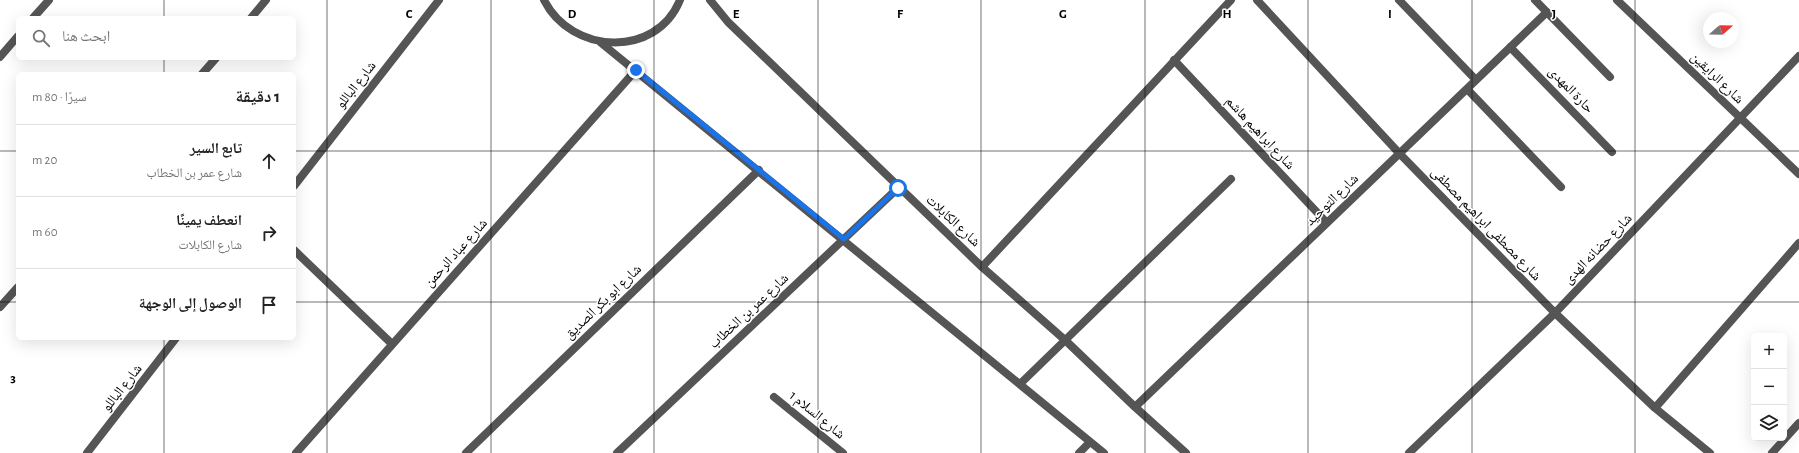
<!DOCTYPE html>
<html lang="ar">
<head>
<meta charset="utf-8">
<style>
	:root { --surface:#fff; --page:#f6f6f6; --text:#222; --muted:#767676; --line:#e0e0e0 }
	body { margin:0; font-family:"Alegreya Sans","Noto Naskh Arabic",sans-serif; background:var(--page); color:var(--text); direction:rtl }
	.controls { position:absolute; right:12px; bottom:12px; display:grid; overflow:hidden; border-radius:6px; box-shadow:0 4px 16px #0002 }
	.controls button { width:36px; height:36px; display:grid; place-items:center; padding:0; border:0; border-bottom:1px solid var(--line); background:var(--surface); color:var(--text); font:20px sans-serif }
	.compass { position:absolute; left:1703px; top:12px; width:36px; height:36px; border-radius:50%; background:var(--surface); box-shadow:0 4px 16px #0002; rotate:70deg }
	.stop { position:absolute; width:12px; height:12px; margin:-9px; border:3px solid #1a73e8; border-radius:50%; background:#fff }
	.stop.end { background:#1a73e8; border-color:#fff; box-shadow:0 1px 4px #0008 }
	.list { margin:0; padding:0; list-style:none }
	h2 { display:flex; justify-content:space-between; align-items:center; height:52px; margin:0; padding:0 16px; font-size:17px }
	h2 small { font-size:13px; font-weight:400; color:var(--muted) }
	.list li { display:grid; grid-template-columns:26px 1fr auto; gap:12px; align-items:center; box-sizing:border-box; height:72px; padding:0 16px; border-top:1px solid var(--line) }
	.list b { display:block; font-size:15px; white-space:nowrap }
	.list p { margin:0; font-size:13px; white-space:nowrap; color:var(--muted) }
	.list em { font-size:13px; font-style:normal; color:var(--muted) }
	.icon { flex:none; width:22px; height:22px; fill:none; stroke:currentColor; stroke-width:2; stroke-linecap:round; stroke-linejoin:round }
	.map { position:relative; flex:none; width:1799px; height:453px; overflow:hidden; direction:ltr }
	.search { position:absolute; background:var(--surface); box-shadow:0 4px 16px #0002; left:16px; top:16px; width:280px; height:44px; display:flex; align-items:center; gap:10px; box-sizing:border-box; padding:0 14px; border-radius:6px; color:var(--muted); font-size:15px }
	.panel { position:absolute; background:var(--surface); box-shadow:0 4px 16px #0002; left:16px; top:72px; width:280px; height:268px; border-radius:6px; direction:rtl }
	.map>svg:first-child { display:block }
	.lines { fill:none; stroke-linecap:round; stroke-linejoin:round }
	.minor { stroke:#555; stroke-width:8 }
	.route { stroke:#1a73e8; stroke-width:5 }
	.grid { fill:none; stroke:#000; stroke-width:1; stroke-opacity:0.55 }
	.labels { text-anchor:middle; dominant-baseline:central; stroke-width:3; stroke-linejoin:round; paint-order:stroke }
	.street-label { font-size:14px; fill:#000; stroke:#fff }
	.grid-label { font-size:13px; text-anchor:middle; font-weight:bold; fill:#000; stroke:#fff; stroke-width:3; stroke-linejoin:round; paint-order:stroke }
</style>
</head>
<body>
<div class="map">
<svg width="1799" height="453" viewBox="0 0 1799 453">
	<rect width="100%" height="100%" fill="#fff"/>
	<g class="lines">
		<path class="minor" d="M544,0C571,54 656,59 680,0
			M710,0L728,22L982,267L1065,340L1135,407L1186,453
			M1257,0L1399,153L1555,313L1655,408L1710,453
			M1399,0L1476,80
			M1535,0L1610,77
			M1617,0L1799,174
			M33,18L49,0
			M251,18L266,0
			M600,42L1104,453
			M1510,47L1612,152
			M0,57L18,36
			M1174,60L1327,223
			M202,74L216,58
			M1467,89L1561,187
			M294,186L439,0
			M294,250L392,344
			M982,267L1231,0
			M0,307L18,287
			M1020,384L1231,179
			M774,397L843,453
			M1135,407L1547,12
			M1655,408L1799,243
			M87,453L176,338
			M296,453L636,70
			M466,453L759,170
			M617,453L898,188
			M1079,453L1090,442
			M1409,453L1555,313L1799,56
			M1772,453L1799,423"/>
	</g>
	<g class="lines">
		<path class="route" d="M636,70L844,239L898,188"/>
	</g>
	<path class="grid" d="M164,0V18M327,0V453M491,0V453M654,0V453M818,0V453M981,0V453M1145,0V453M1308,0V453M1472,0V453M1635,0V453M164,58V74M0,151H18M294,151H1799M0,302H18M294,302H1799M164,338V453"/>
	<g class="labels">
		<g class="street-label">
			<text transform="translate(1717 78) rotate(44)">شارع الرايقين</text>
			<text transform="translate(356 85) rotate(-52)">شارع الباللو</text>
			<text transform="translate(1571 90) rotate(46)">حارة المهدى</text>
			<text transform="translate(1260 133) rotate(47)">شارع ابراهيم هاشم</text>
			<text transform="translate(1332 200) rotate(-44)">شارع التوحيد</text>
			<text transform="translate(953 221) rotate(43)">شارع الكابلات</text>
			<text transform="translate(1486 224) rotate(46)">شارع مصطفى ابراهيم مصطفى</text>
			<text transform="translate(1598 249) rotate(-46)">شارع حضانه الهدى</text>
			<text transform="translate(456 253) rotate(-48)">شارع عباد الرحمن</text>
			<text transform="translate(603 302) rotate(-44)">شارع ابو بكر الصديق</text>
			<text transform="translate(749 311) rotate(-43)">شارع عمر بن الخطاب</text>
			<text transform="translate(122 388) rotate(-52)">شارع الباللو</text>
			<text transform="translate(817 415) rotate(39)">شارع السلام 1</text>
		</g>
	</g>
	<g class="grid-label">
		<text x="409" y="18">C</text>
		<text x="572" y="18">D</text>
		<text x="736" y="18">E</text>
		<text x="900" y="18">F</text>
		<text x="1063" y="18">G</text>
		<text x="1227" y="18">H</text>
		<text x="1390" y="18">I</text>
		<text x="1554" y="18">J</text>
		<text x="13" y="382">3</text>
	</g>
</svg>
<div class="controls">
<button>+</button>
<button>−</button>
<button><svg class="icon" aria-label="layers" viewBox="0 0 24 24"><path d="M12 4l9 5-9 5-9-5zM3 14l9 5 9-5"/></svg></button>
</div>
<svg class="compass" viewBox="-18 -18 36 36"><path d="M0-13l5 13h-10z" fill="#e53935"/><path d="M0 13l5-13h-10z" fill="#767676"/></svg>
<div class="stop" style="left:898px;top:188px"></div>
<div class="stop end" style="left:636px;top:70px"></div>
<div class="search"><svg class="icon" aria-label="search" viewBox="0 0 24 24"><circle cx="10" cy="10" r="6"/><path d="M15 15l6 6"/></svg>ابحث هنا</div>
<section class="panel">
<h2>1 دقيقة<small>سيرًا · 80 m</small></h2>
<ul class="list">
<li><svg class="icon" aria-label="ahead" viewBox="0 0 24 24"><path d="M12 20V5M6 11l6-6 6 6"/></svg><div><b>تابع السير</b><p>شارع عمر بن الخطاب</p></div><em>20 m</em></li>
<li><svg class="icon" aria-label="right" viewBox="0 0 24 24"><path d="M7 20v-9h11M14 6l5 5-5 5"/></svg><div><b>انعطف يمينًا</b><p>شارع الكابلات</p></div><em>60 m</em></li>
<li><svg class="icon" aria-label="arrive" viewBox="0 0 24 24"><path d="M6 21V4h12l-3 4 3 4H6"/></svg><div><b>الوصول إلى الوجهة</b></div></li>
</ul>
</section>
</div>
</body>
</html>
